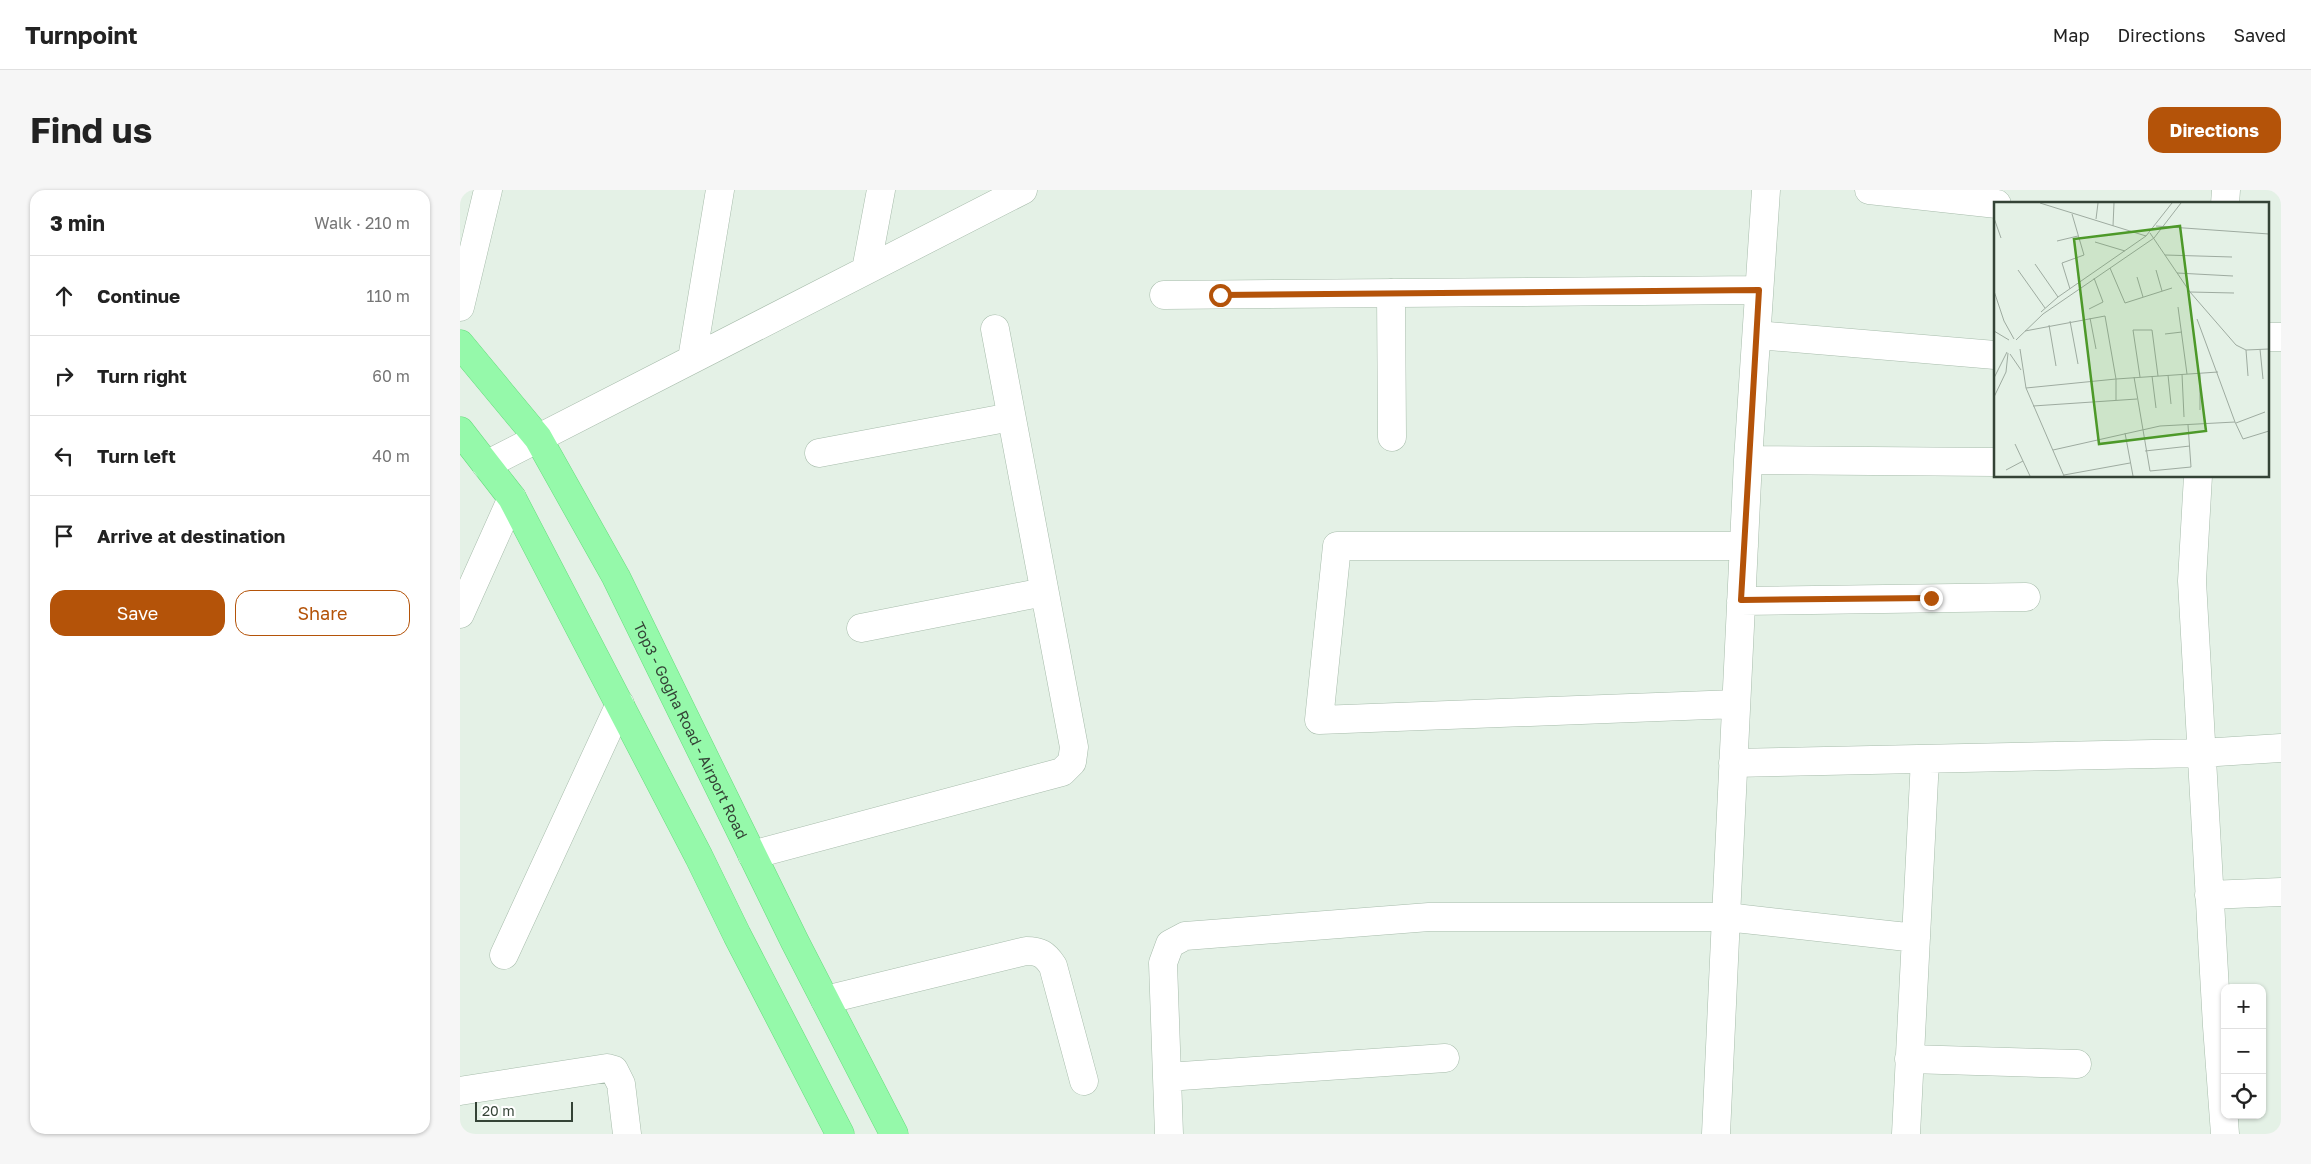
<!DOCTYPE html>
<html lang="en">
<head>
<meta charset="utf-8">
<style>
	:root { --surface:#fff; --page:#f6f6f6; --text:#222; --muted:#767676; --line:#e0e0e0; --accent:#b45309 }
	body { margin:0; font-family:"Golos Text",sans-serif; background:var(--page); color:var(--text) }
	.controls { position:absolute; right:15px; bottom:15px; display:grid; overflow:hidden; border-radius:10px; box-shadow:0 1px 4px #0004 }
	.controls button { width:45px; height:45px; display:grid; place-items:center; padding:0; border:0; border-bottom:1px solid var(--line); background:var(--surface); color:var(--text); font:25px sans-serif }
	.scale { position:absolute; left:15px; bottom:12px; width:98px; box-sizing:border-box; padding-left:5px; border:2px solid #344336; border-top:0; font-size:14px; line-height:18px; white-space:nowrap; color:#344336; -webkit-text-stroke:4px #fff; paint-order:stroke }
	.stop { position:absolute; width:15px; height:15px; margin:-11px; border:4px solid #b45309; border-radius:50%; background:#fff }
	.stop.end { background:#b45309; border-color:#fff; box-shadow:0 1px 5px #0008 }
	.list { margin:0; padding:0; list-style:none }
	h2 { display:flex; justify-content:space-between; align-items:center; height:65px; margin:0; padding:0 20px; font-size:21px }
	h2 small { font-size:16px; font-weight:400; color:var(--muted) }
	.list li { display:grid; grid-template-columns:32px 1fr auto; gap:15px; align-items:center; box-sizing:border-box; height:80px; padding:0 20px; border-top:1px solid var(--line) }
	.list b { display:block; font-size:19px; white-space:nowrap }
	.list em { font-size:16px; font-style:normal; color:var(--muted) }
	.actions { display:flex; gap:10px; padding:15px 20px }
	.actions a { flex:1; padding:11px 0; border:1px solid var(--accent); border-radius:15px; text-align:center; font-size:18px; color:var(--accent) }
	.actions .main { background:var(--accent); color:#fff }
	.icon { flex:none; width:28px; height:28px; fill:none; stroke:currentColor; stroke-width:2; stroke-linecap:round; stroke-linejoin:round }
	.map { position:relative; flex:none; width:1821px; height:944px; overflow:hidden; border-radius:15px }
	header { display:flex; align-items:center; gap:30px; box-sizing:border-box; height:70px; padding:0 25px; background:var(--surface); border-bottom:1px solid var(--line) }
	header strong { font-size:24px }
	nav { display:flex; gap:28px; margin-inline-start:auto; font-size:18px }
	.intro { display:flex; align-items:center; justify-content:space-between; box-sizing:border-box; height:120px; padding:0 30px }
	h1 { margin:0; font-size:35px }
	.button { padding:12px 22px; border-radius:15px; background:var(--accent); color:#fff; font-size:18px; font-weight:700 }
	main { display:flex; gap:30px; padding:0 30px }
	aside { flex:1; background:var(--surface); border-radius:15px; box-shadow:0 1px 4px #0004 }
	.map>svg:first-child { display:block }
	.lines { fill:none; stroke-linecap:round; stroke-linejoin:round }
	.minor-casing { stroke:#a7bcab; stroke-width:29 }
	.major-casing { stroke:#66dd7e; stroke-width:29 }
	.minor { stroke:#fff; stroke-width:28 }
	.major { stroke:#95f9aa; stroke-width:28 }
	.route { stroke:#b45309; stroke-width:6 }
	.labels { text-anchor:middle; dominant-baseline:central; stroke-width:4; stroke-linejoin:round; paint-order:stroke }
	.street-label { font-size:15px; fill:#344336; stroke:#fff }
	.inset-road { fill:none; stroke:#9eaba0; stroke-width:1 }
	.view { fill:#4d9929; fill-opacity:0.15; stroke:#4d9929; stroke-width:2.5 }
	.inset-edge { fill:none; stroke:#344336; stroke-width:2.5 }
</style>
</head>
<body>
<header>
<strong>Turnpoint</strong>
<nav><a>Map</a><a>Directions</a><a>Saved</a></nav>
</header>
<div class="intro"><h1>Find us</h1><a class="button">Directions</a></div>
<main>
<aside>
<h2>3 min<small>Walk · 210 m</small></h2>
<ul class="list">
<li><svg class="icon" aria-label="ahead" viewBox="0 0 24 24"><path d="M12 20V5M6 11l6-6 6 6"/></svg><div><b>Continue</b></div><em>110 m</em></li>
<li><svg class="icon" aria-label="right" viewBox="0 0 24 24"><path d="M7 20v-9h11M14 6l5 5-5 5"/></svg><div><b>Turn right</b></div><em>60 m</em></li>
<li><svg class="icon" aria-label="left" viewBox="0 0 24 24"><path d="M17 20v-9H6M10 6l-5 5 5 5"/></svg><div><b>Turn left</b></div><em>40 m</em></li>
<li><svg class="icon" aria-label="arrive" viewBox="0 0 24 24"><path d="M6 21V4h12l-3 4 3 4H6"/></svg><div><b>Arrive at destination</b></div></li>
</ul>
<div class="actions"><a class="main">Save</a><a>Share</a></div>
</aside>
<div class="map">
<svg width="1821" height="944" viewBox="0 0 1821 944">
	<rect width="100%" height="100%" fill="#e4f1e6"/>
	<g class="lines">
		<g class="minor-casing">
			<path id="minor" d="M1306,0L1288,270L1266,727L1456,748
				M1409,0L1537,14
				M1765,14L1766,0
				M406,80L421,0
				M931,103L932,247
				M704,105L1299,100
				M0,117L28,0
				M1297,145L1535,165
				M1807,147H1821
				M232,169L260,0
				M359,263L551,227
				M1288,270L1535,272
				M26,275L563,0
				M1738,286L1732,391L1757,836L1765,944
				M1281,411L1566,407
				M0,424L52,308
				M401,438L584,402
				M1276,514L859,530L877,356H1284
				M1273,573L1741,563L1821,558
				M292,665L602,582L612,572L614,557L535,139
				M1749,705L1821,702
				M44,765L160,514
				M365,810L566,761C580,761 585,764 593,776L624,891
				M1449,869L1617,874
				M707,887L985,868
				M0,901L147,878L154,880L161,894L167,944
				M709,944L703,773L710,754L725,746L969,727H1266L1256,944
				M1446,944L1465,569"/>
		</g>
		<g class="major-casing">
			<g id="major">
				<path id="s1" d="M0,154L78,248L156,387L335,752L434,944"/>
				<path d="M0,241L52,308L239,667L277,745L380,944"/>
			</g>
		</g>
		<use href="#minor" class="minor"/>
		<use href="#major" class="major"/>
	</g>
	<g class="lines">
		<path class="route" d="M760,105L1299,100L1281,410L1471,408"/>
	</g>
	<g class="labels">
		<g class="street-label">
			<text stroke="none"><textPath href="#s1" startOffset="452">Top3 - Gogha Road - Airport Road</textPath></text>
		</g>
	</g>
	<g transform="translate(1534 12)">
		<rect width="275" height="275" fill="#e4f1e6"/>
		<path class="inset-road" d="M46,1L152,34M0,16L7,36M102,17L104,1M119,24L120,1M162,24L275,32M156,31L196,90L242,143L252,148L275,147M63,39L84,34M101,40L131,49M171,53L238,55M41,62L64,95M116,66L131,101L178,86M24,68L51,106M162,68L168,89M183,71L239,74M143,75L149,95M76,87L68,61L90,53L78,12M0,89L10,119L20,137M196,90L240,91M184,105L193,172M95,107L109,100L100,76M47,110L64,95L152,34L178,1M96,116L102,147M203,117L241,220M76,119L84,162M55,123L62,164M0,129L15,138M31,129L111,114L122,177L32,186M171,132L188,130M22,138L49,112L160,36L187,1M26,147L32,186L70,274M266,147L269,177M252,148L254,174M16,152L27,168M206,171V208M188,172L190,215M174,173L177,202M158,174L162,206M140,175L156,269L197,265L194,223M146,175L139,128H158L164,174M0,176L13,150M0,195L12,170L14,151M122,198V177L224,170M39,204L143,197M242,221L271,210M131,231L139,274M21,242L36,274M59,248L166,224L241,220L249,237L275,229M151,249L196,244M12,268L29,259M70,273L136,261"/>
		<path class="view" d="M186,24L212,229L105,242L80,37Z"/>
		<rect width="275" height="275" class="inset-edge"/>
	</g>
</svg>
<div class="controls">
<button>+</button>
<button>−</button>
<button><svg class="icon" aria-label="locate" viewBox="0 0 24 24"><circle cx="12" cy="12" r="6"/><path d="M12 2v4M12 18v4M2 12h4M18 12h4"/></svg></button>
</div>
<div class="scale">20 m</div>
<div class="stop" style="left:760px;top:105px"></div>
<div class="stop end" style="left:1471px;top:408px"></div>
</div>
</main>
</body>
</html>
